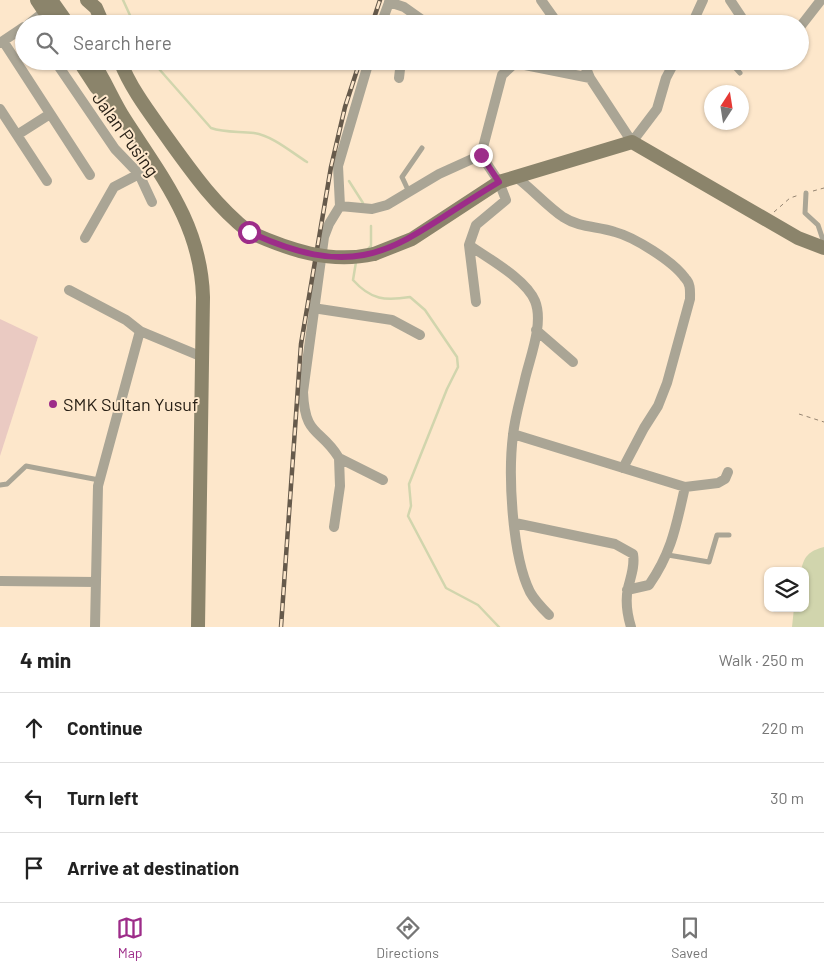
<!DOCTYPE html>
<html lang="en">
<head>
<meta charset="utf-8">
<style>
	:root { --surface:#fff; --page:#f6f6f6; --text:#222; --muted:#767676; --line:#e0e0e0; --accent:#9d2c89 }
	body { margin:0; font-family:Barlow,sans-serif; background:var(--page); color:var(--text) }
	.controls { position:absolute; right:15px; bottom:15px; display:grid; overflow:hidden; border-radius:10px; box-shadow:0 1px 4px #0004 }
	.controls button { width:45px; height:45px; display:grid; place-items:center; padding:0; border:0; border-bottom:1px solid var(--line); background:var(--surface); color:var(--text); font:25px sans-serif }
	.compass { position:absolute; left:704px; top:85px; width:45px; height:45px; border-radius:50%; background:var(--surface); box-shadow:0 1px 4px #0004; rotate:12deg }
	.stop { position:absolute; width:15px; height:15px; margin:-11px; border:4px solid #9d2c89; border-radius:50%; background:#fff }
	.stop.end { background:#9d2c89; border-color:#fff; box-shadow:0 1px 5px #0008 }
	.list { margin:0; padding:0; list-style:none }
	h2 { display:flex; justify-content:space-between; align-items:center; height:65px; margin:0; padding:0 20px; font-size:21px }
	h2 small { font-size:16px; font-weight:400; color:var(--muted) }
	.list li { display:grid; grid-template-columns:32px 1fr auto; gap:15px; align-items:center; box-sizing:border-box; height:70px; padding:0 20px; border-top:1px solid var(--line) }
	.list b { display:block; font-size:19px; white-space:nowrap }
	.list em { font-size:16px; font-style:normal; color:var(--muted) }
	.icon { flex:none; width:28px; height:28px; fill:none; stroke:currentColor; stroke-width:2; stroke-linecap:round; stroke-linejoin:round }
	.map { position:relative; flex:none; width:824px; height:627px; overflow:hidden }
	.search { position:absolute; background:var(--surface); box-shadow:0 1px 4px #0004; left:15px; right:15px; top:15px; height:55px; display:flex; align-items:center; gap:12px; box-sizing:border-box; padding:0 18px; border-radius:28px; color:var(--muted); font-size:19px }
	.sheet { height:275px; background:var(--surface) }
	nav { display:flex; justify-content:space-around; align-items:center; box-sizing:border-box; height:70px; border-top:1px solid var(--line); background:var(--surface); font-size:14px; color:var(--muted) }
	nav a { display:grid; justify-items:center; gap:2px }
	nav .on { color:var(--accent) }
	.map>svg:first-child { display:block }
	.green { fill:#eacac2 }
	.water { fill:#d1d5ad }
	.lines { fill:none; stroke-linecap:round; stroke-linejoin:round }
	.stream { stroke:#d1d5ad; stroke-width:2.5 }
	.path { stroke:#958572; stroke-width:1; stroke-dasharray:4 4; stroke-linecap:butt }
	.lane { stroke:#aaa595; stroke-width:5 }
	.street { stroke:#aaa595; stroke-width:10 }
	.secondary { stroke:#8b846b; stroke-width:14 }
	.rail-casing { stroke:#665a4b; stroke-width:4.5 }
	.rail { stroke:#fde7cb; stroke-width:2.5; stroke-dasharray:8; stroke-linecap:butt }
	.secondary-bridge { stroke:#8b846b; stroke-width:14 }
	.route { stroke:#9d2c89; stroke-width:6 }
	.poi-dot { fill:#9d2c89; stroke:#fde7cb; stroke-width:2 }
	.labels { text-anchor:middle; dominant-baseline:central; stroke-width:4; stroke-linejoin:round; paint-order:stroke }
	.street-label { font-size:18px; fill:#282016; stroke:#fde7cb }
	.poi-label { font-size:18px; fill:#282016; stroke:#fde7cb; text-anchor:start }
</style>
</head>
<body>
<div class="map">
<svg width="824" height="627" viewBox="0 0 824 627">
	<rect width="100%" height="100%" fill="#fde7cb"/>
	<path class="green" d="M0,319L38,337L0,456Z"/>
	<path class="water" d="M824,547V627H792L794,608H805V571H801C804,556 809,551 824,547Z"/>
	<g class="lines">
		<path class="stream" d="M123,0L134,24
			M152,61L211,128C225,133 239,131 254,133C273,136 291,152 307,162
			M349,181L363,203
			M368,249L371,246V226
			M356,262L353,280C371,300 385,301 410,297L425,310L457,357L458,367L447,389L409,484L411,506L408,516L446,588L478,605L499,627"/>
		<path class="path" d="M813,191L824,188
			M774,212L790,198L799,195
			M799,414L824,422"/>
		<path class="lane" d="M729,61L740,73
			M409,192L402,177L422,148
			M806,193L805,213L818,225L824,243
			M0,485L7,484L26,466L99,480
			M668,555L709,562L717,535H729"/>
		<path class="street" d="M541,0L558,24
			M730,0L746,24
			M389,2L404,7L428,24
			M29,24L44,12
			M381,24L390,0
			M692,24L703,0
			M800,27L821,0
			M3,41L90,175
			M0,43L24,27
			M55,61L115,149L139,174L152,202
			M369,61L338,166L340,206L372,209L387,205L439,174L481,155L499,182L506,200L476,225L469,245C489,259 526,279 535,301C544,323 530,357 525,379C521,397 515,416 513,435C508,475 512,556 530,592C535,601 542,608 549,615
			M583,61L590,78L632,142L657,109L666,78L675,61
			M399,78L401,61
			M0,109L47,181
			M17,135L50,114
			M481,155L502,75L515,63L590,78
			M516,177C532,189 547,206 563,217C580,228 597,226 615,232C634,237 673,261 685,278C691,284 690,291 690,299L667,383L658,406L644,428L623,468
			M85,238L114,187L139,174
			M469,245L476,302
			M69,290L126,320L140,331L200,356
			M313,308L392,320L420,335
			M536,330L573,362
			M513,434L685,487L718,483L725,479L728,472
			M339,458L383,480
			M515,523L615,544L633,554C635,566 631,576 628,588C625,602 627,614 631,627
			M334,527L340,486L339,458C320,427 305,438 303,392L324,237L329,224L340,206
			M0,581L96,582
			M627,590L649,585C672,552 676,526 685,487
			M95,627L98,486L140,331"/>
		<path class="secondary" d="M37,0L53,24
			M51,0L68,24
			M87,0L96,8L103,24
			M79,61L96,87L113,104
			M92,61C105,80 112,99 124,118C161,176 201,224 203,297L198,627
			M120,61C131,89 149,112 166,136C192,172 214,204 249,232
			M374,254L412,239L499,182L632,142L798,238L824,248"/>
		<g class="rail-casing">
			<path id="rail" d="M372,24L380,0
				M281,627L301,344L331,167L345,107L360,61"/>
		</g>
		<use href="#rail" class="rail"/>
		<path class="secondary-bridge" d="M249,232C289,250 330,264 374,254"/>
	</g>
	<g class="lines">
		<path class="route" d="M249,232C370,288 399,241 499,182L481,155"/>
	</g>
	<circle class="poi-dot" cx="53" cy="404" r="5"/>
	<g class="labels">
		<g class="street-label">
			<text transform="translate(126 134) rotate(54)">Jalan Pusing</text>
		</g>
		<g class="poi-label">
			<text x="63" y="404">SMK Sultan Yusuf</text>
		</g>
	</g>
</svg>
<div class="controls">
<button><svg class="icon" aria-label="layers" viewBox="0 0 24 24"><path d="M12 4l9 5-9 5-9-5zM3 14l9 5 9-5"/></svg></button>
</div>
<svg class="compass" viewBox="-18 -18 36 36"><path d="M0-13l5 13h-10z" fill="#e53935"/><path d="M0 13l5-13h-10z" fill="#767676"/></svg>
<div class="stop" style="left:249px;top:232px"></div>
<div class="stop end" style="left:481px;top:155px"></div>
<div class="search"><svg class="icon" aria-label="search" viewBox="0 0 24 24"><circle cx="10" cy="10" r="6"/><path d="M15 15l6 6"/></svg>Search here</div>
</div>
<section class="sheet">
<h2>4 min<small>Walk · 250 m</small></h2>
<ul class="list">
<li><svg class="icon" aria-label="ahead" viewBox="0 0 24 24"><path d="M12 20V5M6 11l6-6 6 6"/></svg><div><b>Continue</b></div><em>220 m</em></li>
<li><svg class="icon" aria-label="left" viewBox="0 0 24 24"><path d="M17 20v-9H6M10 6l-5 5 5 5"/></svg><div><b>Turn left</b></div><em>30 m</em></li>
<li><svg class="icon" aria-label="arrive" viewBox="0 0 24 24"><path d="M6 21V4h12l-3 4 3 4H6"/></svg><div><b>Arrive at destination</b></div></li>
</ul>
</section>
<nav>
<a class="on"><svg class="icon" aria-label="map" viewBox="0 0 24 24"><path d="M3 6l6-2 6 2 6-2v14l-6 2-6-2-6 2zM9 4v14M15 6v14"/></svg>Map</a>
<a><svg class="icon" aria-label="directions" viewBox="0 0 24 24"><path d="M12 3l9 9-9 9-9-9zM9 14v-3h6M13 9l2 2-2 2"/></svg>Directions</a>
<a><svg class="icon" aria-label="saved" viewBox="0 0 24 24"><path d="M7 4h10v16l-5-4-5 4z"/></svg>Saved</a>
</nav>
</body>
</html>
